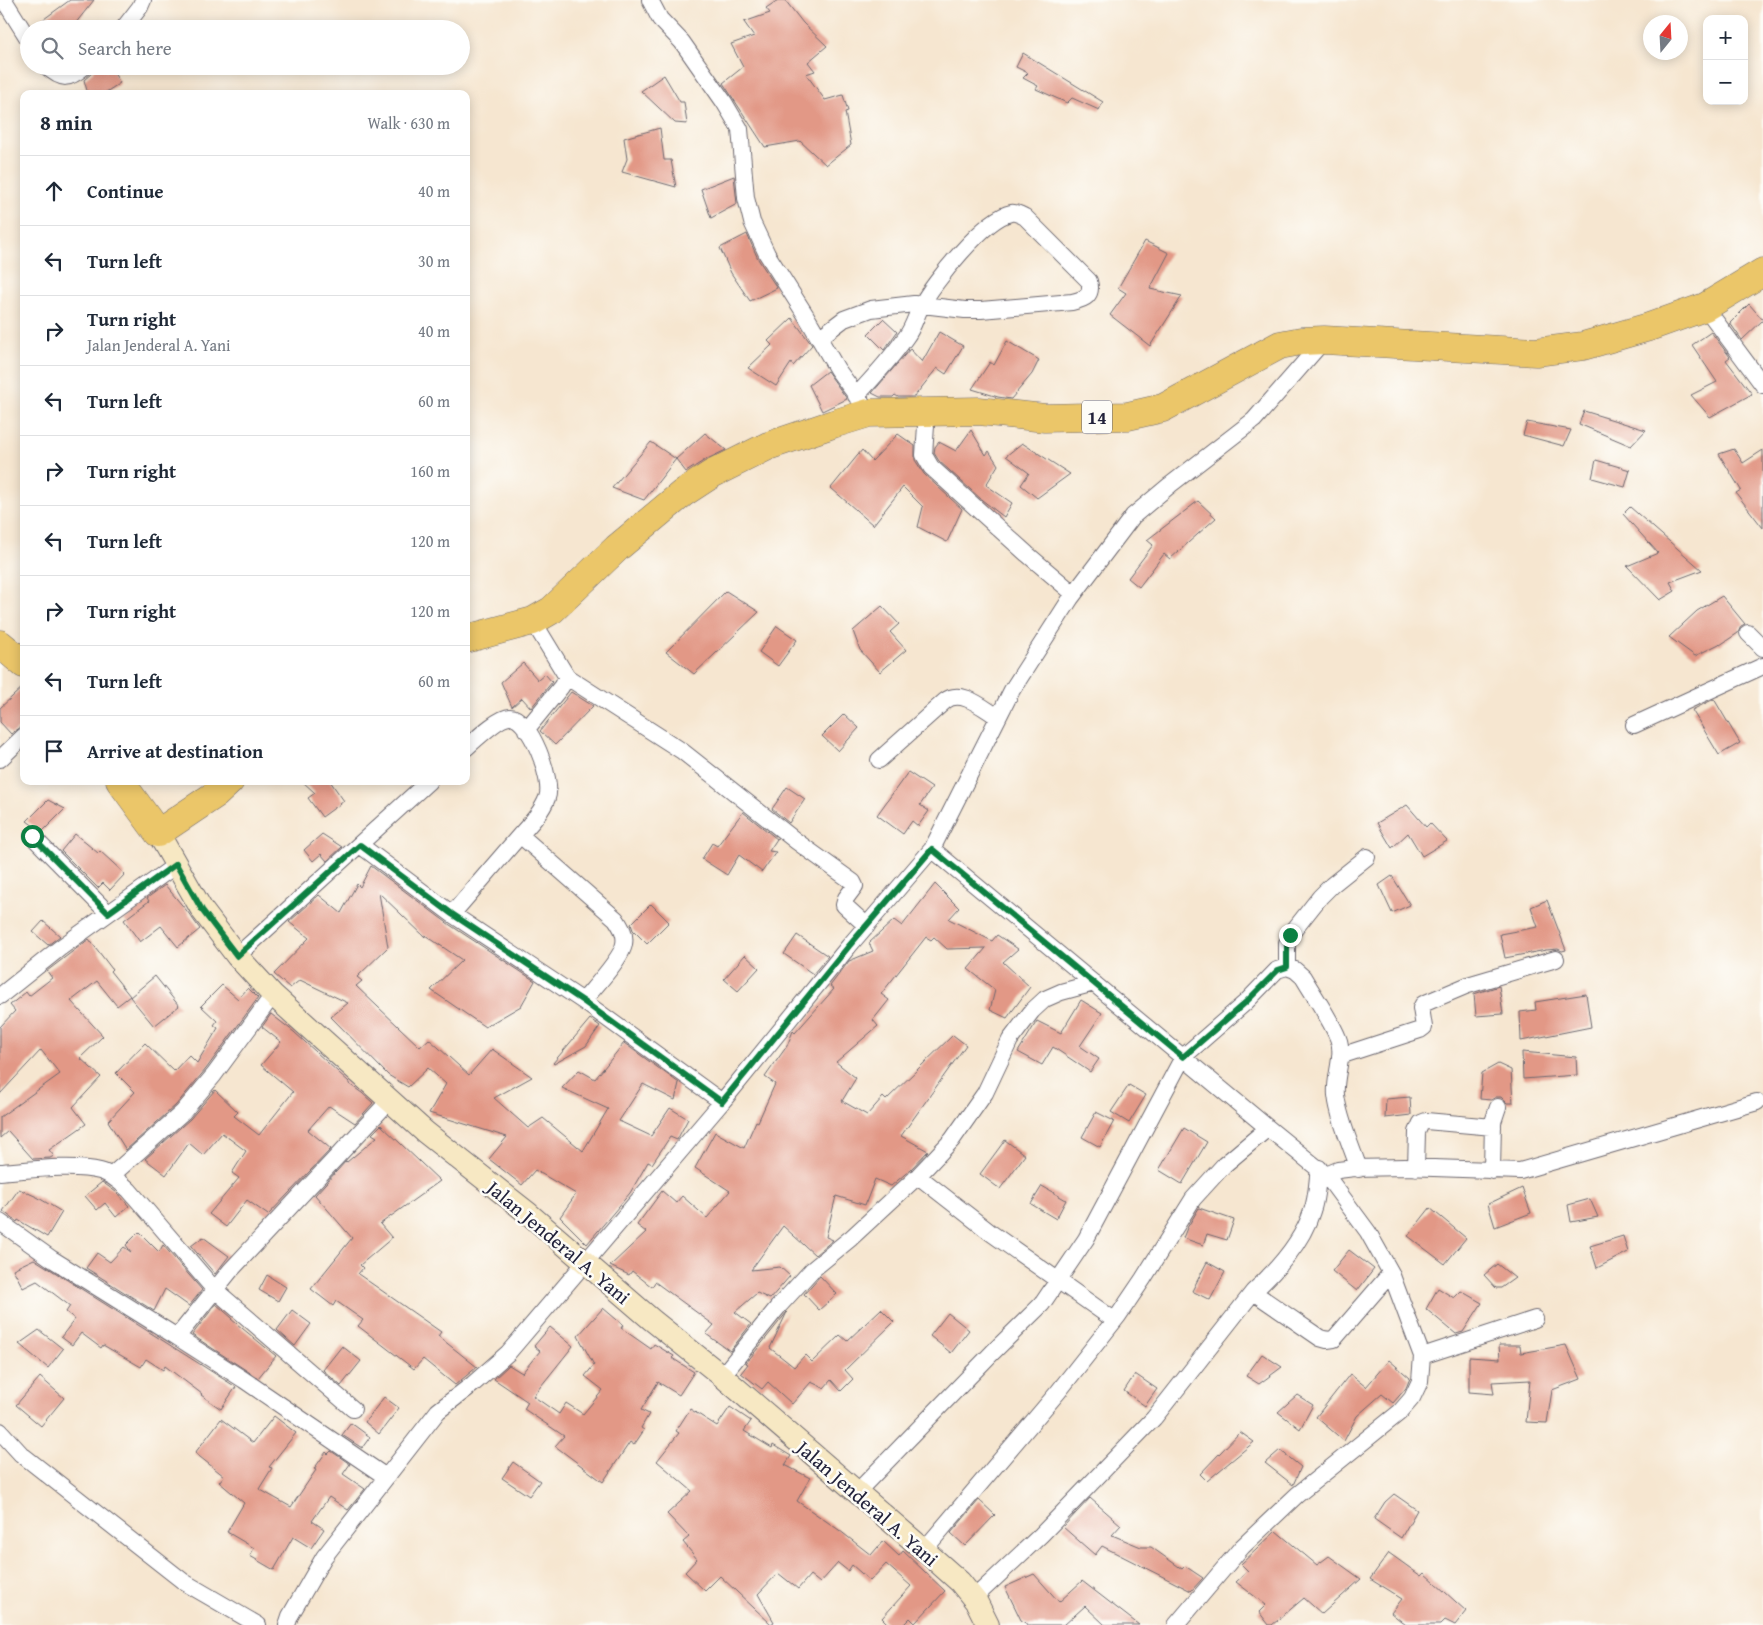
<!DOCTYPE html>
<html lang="en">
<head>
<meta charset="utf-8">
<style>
	:root { --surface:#fff; --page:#f6f6f7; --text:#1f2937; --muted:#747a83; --line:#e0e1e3 }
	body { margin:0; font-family:"Gentium Book Plus",serif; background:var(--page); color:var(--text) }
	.controls { position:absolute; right:15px; top:15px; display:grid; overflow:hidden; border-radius:10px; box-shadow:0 2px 12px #0003 }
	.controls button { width:45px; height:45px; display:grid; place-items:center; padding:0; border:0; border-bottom:1px solid var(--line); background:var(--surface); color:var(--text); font:25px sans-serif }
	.compass { position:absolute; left:1643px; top:15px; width:45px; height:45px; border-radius:50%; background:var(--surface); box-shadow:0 2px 12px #0003; rotate:18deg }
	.stop { position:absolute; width:15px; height:15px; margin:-11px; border:4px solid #0b8043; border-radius:50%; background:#fff }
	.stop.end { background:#0b8043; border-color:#fff; box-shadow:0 1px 5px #0008 }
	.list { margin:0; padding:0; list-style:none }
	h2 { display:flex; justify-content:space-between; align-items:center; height:65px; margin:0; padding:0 20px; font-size:21px }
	h2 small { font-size:16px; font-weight:400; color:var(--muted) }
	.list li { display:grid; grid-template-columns:32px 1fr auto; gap:15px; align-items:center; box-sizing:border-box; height:70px; padding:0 20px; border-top:1px solid var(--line) }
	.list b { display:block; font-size:19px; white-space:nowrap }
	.list p { margin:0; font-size:16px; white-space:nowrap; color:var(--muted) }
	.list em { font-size:16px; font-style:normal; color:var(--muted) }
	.icon { flex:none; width:28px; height:28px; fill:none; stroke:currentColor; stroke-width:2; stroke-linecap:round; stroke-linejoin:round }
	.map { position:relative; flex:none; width:1763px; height:1625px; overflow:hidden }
	.search { position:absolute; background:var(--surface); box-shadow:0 2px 12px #0003; left:20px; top:20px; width:450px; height:55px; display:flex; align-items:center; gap:12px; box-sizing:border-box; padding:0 18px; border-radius:28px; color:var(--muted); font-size:19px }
	.panel { position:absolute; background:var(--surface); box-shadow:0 2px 12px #0003; left:20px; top:90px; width:450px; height:695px; border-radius:10px }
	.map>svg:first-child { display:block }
	.building { fill:#e29886 }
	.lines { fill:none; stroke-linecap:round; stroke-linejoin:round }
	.street-casing { stroke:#6c676f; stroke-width:18 }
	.secondary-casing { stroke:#6c676f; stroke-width:24 }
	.highway-casing { stroke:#6c676f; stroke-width:29 }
	.street { stroke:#fff; stroke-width:16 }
	.secondary { stroke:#f7e8c3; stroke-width:22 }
	.highway { stroke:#ebc669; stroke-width:28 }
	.route { stroke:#0b8043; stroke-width:6 }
	.labels { text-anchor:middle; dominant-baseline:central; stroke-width:5; stroke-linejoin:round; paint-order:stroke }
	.shield { fill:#fdfcf7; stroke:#646373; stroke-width:1 }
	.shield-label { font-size:19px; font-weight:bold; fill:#22223b }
	.street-label { font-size:20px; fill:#22223b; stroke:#fdfcf7 }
</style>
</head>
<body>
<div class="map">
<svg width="1763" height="1625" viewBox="0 0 1763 1625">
	<rect width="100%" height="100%" fill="#fdfcf7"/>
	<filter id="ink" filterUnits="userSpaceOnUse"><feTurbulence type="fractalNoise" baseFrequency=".02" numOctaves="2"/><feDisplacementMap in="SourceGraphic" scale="10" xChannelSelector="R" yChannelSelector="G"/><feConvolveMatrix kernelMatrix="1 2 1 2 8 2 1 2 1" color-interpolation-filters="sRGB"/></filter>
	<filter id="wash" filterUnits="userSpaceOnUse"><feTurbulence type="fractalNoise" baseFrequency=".0096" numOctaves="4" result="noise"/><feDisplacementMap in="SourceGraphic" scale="20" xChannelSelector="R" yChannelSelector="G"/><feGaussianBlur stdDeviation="1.12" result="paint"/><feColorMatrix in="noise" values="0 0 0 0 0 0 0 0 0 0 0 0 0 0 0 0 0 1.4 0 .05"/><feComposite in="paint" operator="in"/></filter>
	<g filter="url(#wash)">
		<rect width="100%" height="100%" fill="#f6e6d0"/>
		<g id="blocks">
			<path class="building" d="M70,0H94L71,29H34L33,27Z
				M778,0H785L803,23L827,46L808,62L815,71L806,74L825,100L843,95L848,111L845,112L851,145L826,165L800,141L765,147L723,83L743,67L731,44L754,36L744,22L770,13L766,8Z
				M1023,53L1103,102L1099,110L1072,98L1067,103L1036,89L1038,86L1023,78L1028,73L1016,67Z
				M95,66H110L120,83L103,94H88L84,80L92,73Z
				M664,75L680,102H684L687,124L675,123L641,91Z
				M660,128L664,160H671L676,187L622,172L627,159L624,138Z
				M734,176L737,204L711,218L701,189Z
				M747,234L758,259L777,288L750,301L731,273L720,248Z
				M1145,241L1169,253L1150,289L1182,296L1150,346L1110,315L1126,293L1118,288Z
				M1749,304L1763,320L1742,340L1730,323Z
				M792,318L812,345L793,366L791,363L776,386L748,368L772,345L768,341Z
				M883,319L897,332L884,350L868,334Z
				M939,332L963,346L946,374L937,368L914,397H898L895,395L893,397H880L872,393L910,349L922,362Z
				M1711,332L1730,357L1726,360L1752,394L1710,417L1691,395L1717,382L1692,345Z
				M1007,341L1039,360L1032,374L1011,399L998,397L972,389L990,362L994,365Z
				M827,371L847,399L822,411L809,385Z
				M1584,411L1646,430L1631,446L1579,424Z
				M1527,422L1571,430L1564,446L1523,435Z
				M971,430L986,455L989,451L998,465L986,485L1012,503L1004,517L982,500L939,461L934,453L935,447L939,442L956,451Z
				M705,433L726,450L705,460L686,472L676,459Z
				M898,434L915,446V460L924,474L962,509L947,542L918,527L923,507L903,487L873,525L831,488L862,450L872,461Z
				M651,442L676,459L644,500L612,488Z
				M1022,443L1070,474L1037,498L1021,485L1029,473L1006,456Z
				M1734,449L1743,463L1763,450V528L1736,493L1741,490L1719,454Z
				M1596,460L1630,470L1625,487L1592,478Z
				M1198,501L1216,518L1170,559L1164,554L1139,587L1128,578L1153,545L1147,540Z
				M1630,507L1702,570L1670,582L1675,591L1660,600L1627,566L1658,553L1623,514Z
				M726,591L759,612L694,674L666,652Z
				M1722,596L1745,624L1741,626L1738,633L1720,645L1719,644L1695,656L1669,637L1697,611Z
				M882,606L899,624L890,632L906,650L880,672L860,650L853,631Z
				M777,626L797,640L778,666L759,652Z
				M523,663L538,680L545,674L552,682L531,708L522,698L512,707L501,682Z
				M24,686V725L11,734L0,722V708Z
				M571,692L593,706L555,745L540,731Z
				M1714,699L1740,743L1719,755L1692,710Z
				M844,714L859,728L838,751L822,736Z
				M908,772L932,788L920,805L929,811L918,826L912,821L903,834L877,815Z
				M302,781H330L344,801L322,817L308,798L315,793Z
				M787,787L805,799L789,823L772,809Z
				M48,800L65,809L42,832L27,821Z
				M1407,805L1426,827L1430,823L1447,841L1422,856L1408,833L1392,848L1377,823Z
				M743,812L777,839L769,851L776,852L762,872L739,855L727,875L702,859L712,843L717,846Z
				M75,834L98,853L100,851L125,874L110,890L103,883L98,888L61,851Z
				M322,834L342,847L327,861L321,854L313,861L304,850Z
				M371,866L450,925L535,981L521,1006L485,1027L431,990L462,960L425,935V937L379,893L388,947L357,977L362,981L356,986L420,1047L429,1039L469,1075L492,1049L532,1077L494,1098L528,1128L543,1118L583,1151L608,1109L562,1088L579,1070L595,1079L624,1043L679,1083L675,1100L643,1084L619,1121L651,1136L670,1108L688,1119L678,1138L677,1140L670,1137L652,1164L648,1162L630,1193L587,1244L560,1217L576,1194L535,1170L522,1185L489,1159L507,1137L429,1113L446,1084L428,1068L408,1087L388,1075L331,1017L348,1003L300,980L290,988L274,974L309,938L289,922L319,895L341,913L357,884L360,887Z
				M1392,876L1410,905L1392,913L1379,885Z
				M935,884L959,908L949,919L992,941L997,935L1018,949L1003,962L1030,987L1007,1018L990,1010L995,990L968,969L986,948L947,949L934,937L931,940L926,937L881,994L889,1000L873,1020L878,1026L836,1062L856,1078L842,1101L867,1115L883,1097L886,1100L953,1035L966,1045L901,1136L928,1151L911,1169L891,1186L875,1179L865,1205L836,1196L826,1237L833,1240L815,1255L783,1226L751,1270L780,1267L790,1276L770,1299L757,1293L735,1312L751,1324L730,1351L706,1334L714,1325L655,1282L652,1287L632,1271L629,1275L610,1266L646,1232L637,1225L662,1191L676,1203L682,1196L707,1218L730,1191L695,1168L715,1132L744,1148L756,1121L758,1122L775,1084L765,1077L787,1046L793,1031L795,1033L834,989L830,986L849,961L873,951L869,943L894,920L902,926Z
				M165,885L187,911L200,929L178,947L161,926L140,942L124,920L149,901L147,898Z
				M1547,900L1566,950L1562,951L1558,949L1546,950L1505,958L1500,934L1538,927L1531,907Z
				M651,904L669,922L647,944L633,930L631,924Z
				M43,921L60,936L48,945L33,932Z
				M797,935L828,956L813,974L784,954Z
				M89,939L112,969L110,971L130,996L117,1006L97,981L71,1001L103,1036L80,1058L101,1077L73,1107L86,1124L49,1150L54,1156L50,1158L33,1159L8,1131L0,1138V1117L60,1074L41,1050L0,1094V1027L15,1011L10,1005L26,992L29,996L52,978L47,971Z
				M745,955L759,968L738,991L724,979Z
				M155,976L179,1006L154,1026L130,997Z
				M222,985L238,999L248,988L258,998L206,1069L176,1105L126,1150L108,1121L135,1092L116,1073L145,1043L174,1071L189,1055L197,1063L218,1028L214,1025L217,1021L201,1006Z
				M1499,986L1503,1014L1476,1016L1474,994Z
				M1586,994L1591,1027L1521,1041L1520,1012L1536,1010L1535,1002Z
				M1081,1000L1102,1013L1080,1046L1099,1059L1090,1072L1053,1047L1042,1065L1018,1052L1037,1021L1061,1033Z
				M271,1014L294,1032L349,1082V1084L362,1093L373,1103L355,1123L329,1106L308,1130L331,1149L268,1215L247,1200L226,1227L209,1214L239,1178L232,1173L246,1151L222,1133L203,1155L189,1143L166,1175L145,1159L190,1119L215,1090L238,1112L234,1116L259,1135L293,1092L261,1065L281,1042L262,1027Z
				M590,1019L600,1026L586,1046L554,1064L553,1063Z
				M1522,1052L1576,1057L1577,1075L1523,1079Z
				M1498,1064L1511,1070L1513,1103H1507L1501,1097H1496L1491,1100L1480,1099L1482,1073Z
				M1129,1085L1146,1095L1129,1123L1111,1112Z
				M1410,1097L1411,1115L1385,1118L1386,1099Z
				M1096,1112L1114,1121L1100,1147L1082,1137Z
				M381,1125L440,1181L380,1224L392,1238L360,1265L363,1268L358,1274L441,1332L438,1336L477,1367L455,1385L423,1359L414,1369L358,1326L363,1320L336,1301L333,1306L311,1289L352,1238L315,1195L346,1161L347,1162L377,1137L372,1134Z
				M1184,1128L1207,1142L1182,1184L1159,1170Z
				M1005,1140L1025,1155L1000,1189L980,1174Z
				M102,1182L116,1192L129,1206L116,1217L105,1203L97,1210L85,1196Z
				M1042,1186L1066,1200L1056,1219L1031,1204Z
				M1522,1188L1531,1213L1495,1227L1488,1204Z
				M19,1189L37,1197L62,1212L47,1237L18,1220L17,1222L3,1211Z
				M1590,1199L1598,1217L1571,1222L1568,1205Z
				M1199,1208L1234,1220L1227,1240L1207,1234L1203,1245L1183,1238L1187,1228Z
				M1430,1208L1466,1238L1445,1264L1408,1236Z
				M139,1232L159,1252L163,1245L202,1290L189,1306L165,1289L154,1311L86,1268L97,1253L110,1262L124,1247L131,1252L126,1245Z
				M1623,1236L1628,1252L1597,1268L1590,1246Z
				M203,1237L229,1256L215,1274L191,1246Z
				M1349,1250L1374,1269L1357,1291L1332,1271Z
				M34,1259L236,1387L221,1409L201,1395L202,1394L165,1366L163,1370L146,1359L141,1367L103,1345L101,1348L81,1333L72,1345L61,1337L75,1319L66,1312L70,1306L37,1281L23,1288L13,1269Z
				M1207,1262L1225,1272L1210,1300L1192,1291Z
				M1497,1264L1515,1278L1501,1288H1496L1484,1275Z
				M267,1275L286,1287L278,1301L259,1290Z
				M820,1276L837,1294L819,1310L804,1294Z
				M1438,1288L1454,1298L1461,1291L1482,1303L1463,1332L1456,1334L1426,1309Z
				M216,1304L232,1318L231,1319L276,1356L258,1378L192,1335Z
				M603,1308L623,1325L621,1328L651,1349L654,1344L674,1356L672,1358L694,1372L679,1395L658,1382L641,1410L649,1414L641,1428L644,1430L634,1445L630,1442L603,1482L555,1446L564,1436L524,1409L528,1402L494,1379L509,1365L522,1373L540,1351L534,1346L550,1327L573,1346L533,1396L559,1414L566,1403L583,1414L603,1390L585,1376L594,1365L578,1336Z
				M881,1309L894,1322L845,1370L853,1379L841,1391L831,1380L824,1388L811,1382L792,1404L768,1382L762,1389L741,1373L748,1364L746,1363L787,1312L770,1348L794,1367L805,1355L812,1362L840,1335L847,1341Z
				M292,1310L311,1324L295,1346L277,1330Z
				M948,1313L969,1330L951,1353L930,1336Z
				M39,1330L63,1349L48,1368L19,1344Z
				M1499,1345H1520L1521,1353L1566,1345L1581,1379L1552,1390L1547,1423L1526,1422L1530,1380L1492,1382L1494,1394L1469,1392V1357L1500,1359Z
				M342,1346L361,1361L341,1386L323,1370Z
				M1262,1354L1282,1367L1259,1384L1246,1376Z
				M1389,1360L1410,1378L1406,1388L1393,1403L1382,1394L1357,1416L1344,1441L1316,1417L1350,1374L1366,1387Z
				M1135,1374L1157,1389L1145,1406L1124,1391Z
				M40,1377L64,1398L41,1426L16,1405Z
				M1297,1395L1313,1405L1300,1429L1278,1412Z
				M384,1397L399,1408L379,1434L365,1422Z
				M730,1407L751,1421L744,1431L772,1448L773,1445L791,1456L785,1465L810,1478L797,1501L839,1530L871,1555L883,1541L899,1556L903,1551L945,1591L915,1623L910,1618L903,1625H889L882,1618L911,1586L886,1564L870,1581L852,1565L848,1571L838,1563L820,1583L810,1575L798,1589L778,1573L758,1594L774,1622L771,1624L720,1576L705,1591L685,1572L697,1559L683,1542L689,1537L667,1514L692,1491L657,1461L679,1433L676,1431L690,1409L717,1426Z
				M274,1416L296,1433L269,1467L272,1468L259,1489L291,1507L316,1470L314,1469L326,1452L328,1454L331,1451L350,1464L343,1474L365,1489L348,1510L329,1497L312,1521L324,1529L311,1548L293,1537L274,1570L250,1556L254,1548L227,1532L244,1503L219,1482L224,1476L195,1453L221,1419L253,1443Z
				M351,1423L370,1437L362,1448L342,1435Z
				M1240,1432L1254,1442L1207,1481L1200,1474Z
				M1280,1450L1301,1467L1293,1485L1265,1463Z
				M513,1462L540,1481L529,1496L502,1478Z
				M1394,1494L1417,1510L1401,1538L1374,1519L1385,1502Z
				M1090,1498L1121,1525L1112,1535L1141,1547H1151L1182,1569L1185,1566L1203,1578L1191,1591L1102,1546L1095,1555L1063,1527Z
				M979,1500L995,1515L965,1546L951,1533Z
				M1276,1531L1317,1565L1329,1556L1361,1579L1322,1614L1304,1598L1272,1625H1269L1259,1612L1266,1605L1236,1582L1248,1571L1241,1564Z
				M1389,1553L1421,1576L1424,1573L1466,1611L1455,1625L1445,1620L1440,1625H1406L1391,1613L1402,1599L1370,1579Z
				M1034,1574L1059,1602L1082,1581L1139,1625H1105L1085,1606L1064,1625H1028L1021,1620L1005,1587Z"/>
		</g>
	</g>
	<g filter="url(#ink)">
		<use href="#blocks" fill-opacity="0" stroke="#6c676f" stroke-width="1"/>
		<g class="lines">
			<g class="street-casing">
				<path id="street" d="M4,0L29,40
					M650,0L660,19L682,42L724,102L740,129L746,198L752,222L767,254L805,314L837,369L862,403
					M123,29L140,7L143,0
					M46,66C62,81 69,80 85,66
					M1705,307L1763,385
					M819,338L844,319L871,309L914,304L965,310H981L1072,302C1085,299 1093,296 1089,281L1025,217C1021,215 1016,212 1011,213C985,218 933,283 921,306C916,316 913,328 906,337C891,358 874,377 856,396
					M927,411L924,455L931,467L1027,554L1074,594
					M1748,633L1763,648
					M567,677L682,751L796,841L853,882L855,886L846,898L844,905L867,926
					M1634,725L1763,666
					M526,730L561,687L567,677L533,621
					M0,759L24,736
					M879,760L945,701C961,688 983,708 998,717
					M520,835L616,919C621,927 626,934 624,944C622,958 593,989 583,1001
					M32,836L108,913
					M360,845L452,914L583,1001L722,1102
					M932,849L1012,690L1071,598L1133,516L1170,485L1254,420L1324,340
					M452,914C473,890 494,865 515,841C526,828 541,814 547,798C554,781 530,717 510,717C499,717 475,740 466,748
					M237,956L429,781
					M1287,967V943L1290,935L1320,897L1332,885L1367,857
					M0,996L60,948L176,865
					M1340,1056L1420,1030L1424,1027L1421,1008L1423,1004L1468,985L1556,959
					M1416,1168L1417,1132L1421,1123L1426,1121L1493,1127
					M1492,1171L1493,1122L1498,1107
					M0,1172C28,1170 74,1164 100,1171C112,1174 121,1183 129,1190L214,1289L353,1409
					M1326,1175L1338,1170L1355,1168L1405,1167L1520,1171L1757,1102
					M111,1176L183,1112L214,1075L273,995
					M918,1176L991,1233L1114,1320
					M0,1222L52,1259L177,1337
					M1253,1292C1277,1270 1302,1243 1312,1211C1317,1198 1317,1182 1319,1168
					M1422,1356L1535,1319
					M722,1376L778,1307L812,1270L851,1238L918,1176L952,1140L985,1093L1010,1040L1032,1011L1045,999L1061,992L1094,983
					M0,1431L21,1454L184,1582L258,1625
					M386,1477L244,1380L177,1337L230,1271L390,1100
					M857,1492L993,1352L1042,1304L1086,1239L1183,1057L1246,1002L1277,970L1287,967L1295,970L1303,977C1314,996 1330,1018 1338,1038C1345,1055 1334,1077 1336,1095C1339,1120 1351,1145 1359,1169
					M924,1550L1058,1392L1118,1316L1143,1279L1193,1199L1224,1165L1268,1128
					M973,1599L1041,1535L1154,1418L1253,1292L1320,1338L1327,1340L1334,1339L1391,1273
					M287,1625L290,1616L324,1557L438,1411L473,1384L508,1353L722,1102L849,946L932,849L1268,1128L1326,1175L1368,1232L1391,1273L1422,1356L1420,1381L1412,1398L1400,1412L1297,1495L1242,1547L1176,1625"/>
			</g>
			<g class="secondary-casing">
				<path id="secondary" d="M158,833L202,910L237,956L273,995L425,1132L529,1214L652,1320L722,1376L924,1550L960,1582L977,1603L988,1625"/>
			</g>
			<g class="highway-casing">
				<path id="highway" d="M466,639L533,621L552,610L617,548L683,493L712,474L768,446L833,424L869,413L979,411L1045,418L1128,416L1163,408L1280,345L1301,341L1324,340L1536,352L1583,346L1649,327L1705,307L1763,272
					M0,644L24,664
					M120,781L158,833L216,794L230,781"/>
			</g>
			<use href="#street" class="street"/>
			<use href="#secondary" class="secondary"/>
			<use href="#highway" class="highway"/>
		</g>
	</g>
	<g class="lines" filter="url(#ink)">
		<path class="route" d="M32,836L108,913L176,864L202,910L237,956L360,845L452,914L583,1001L722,1102L849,946L932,849L1183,1057L1246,1002L1278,970L1287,967V944L1290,935"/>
	</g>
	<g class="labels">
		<rect class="shield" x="1082" y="400.5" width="30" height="33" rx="4"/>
		<g class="shield-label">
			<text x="1097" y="417">14</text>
		</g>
		<g class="street-label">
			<text transform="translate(559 1242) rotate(40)">Jalan Jenderal A. Yani</text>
			<text transform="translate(868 1503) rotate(41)">Jalan Jenderal A. Yani</text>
		</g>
	</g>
</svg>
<div class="controls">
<button>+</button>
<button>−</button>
</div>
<svg class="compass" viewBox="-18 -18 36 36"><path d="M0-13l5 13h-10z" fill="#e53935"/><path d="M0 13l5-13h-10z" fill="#747a83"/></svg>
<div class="stop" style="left:32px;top:836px"></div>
<div class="stop end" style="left:1290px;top:935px"></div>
<div class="search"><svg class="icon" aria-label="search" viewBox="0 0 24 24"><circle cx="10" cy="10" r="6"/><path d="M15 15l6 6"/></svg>Search here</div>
<section class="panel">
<h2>8 min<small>Walk · 630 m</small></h2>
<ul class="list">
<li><svg class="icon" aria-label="ahead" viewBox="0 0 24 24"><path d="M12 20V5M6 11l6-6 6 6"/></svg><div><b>Continue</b></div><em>40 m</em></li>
<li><svg class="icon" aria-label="left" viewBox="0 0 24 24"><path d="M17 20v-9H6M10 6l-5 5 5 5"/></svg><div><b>Turn left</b></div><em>30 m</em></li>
<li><svg class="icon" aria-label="right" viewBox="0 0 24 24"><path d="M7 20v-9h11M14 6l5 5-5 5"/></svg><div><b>Turn right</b><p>Jalan Jenderal A. Yani</p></div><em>40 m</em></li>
<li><svg class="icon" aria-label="left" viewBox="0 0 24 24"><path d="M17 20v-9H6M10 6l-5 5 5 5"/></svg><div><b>Turn left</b></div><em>60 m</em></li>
<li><svg class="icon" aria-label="right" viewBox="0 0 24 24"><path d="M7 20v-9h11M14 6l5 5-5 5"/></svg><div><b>Turn right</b></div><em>160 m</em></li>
<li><svg class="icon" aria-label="left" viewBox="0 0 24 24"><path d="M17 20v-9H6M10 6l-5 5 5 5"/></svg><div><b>Turn left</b></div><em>120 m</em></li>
<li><svg class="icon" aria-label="right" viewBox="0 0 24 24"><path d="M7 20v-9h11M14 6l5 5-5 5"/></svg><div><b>Turn right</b></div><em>120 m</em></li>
<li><svg class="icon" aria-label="left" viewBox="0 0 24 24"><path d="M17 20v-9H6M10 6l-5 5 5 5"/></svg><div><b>Turn left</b></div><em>60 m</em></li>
<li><svg class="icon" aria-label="arrive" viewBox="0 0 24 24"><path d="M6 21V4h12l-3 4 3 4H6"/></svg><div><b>Arrive at destination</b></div></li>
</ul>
</section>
</div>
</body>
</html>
